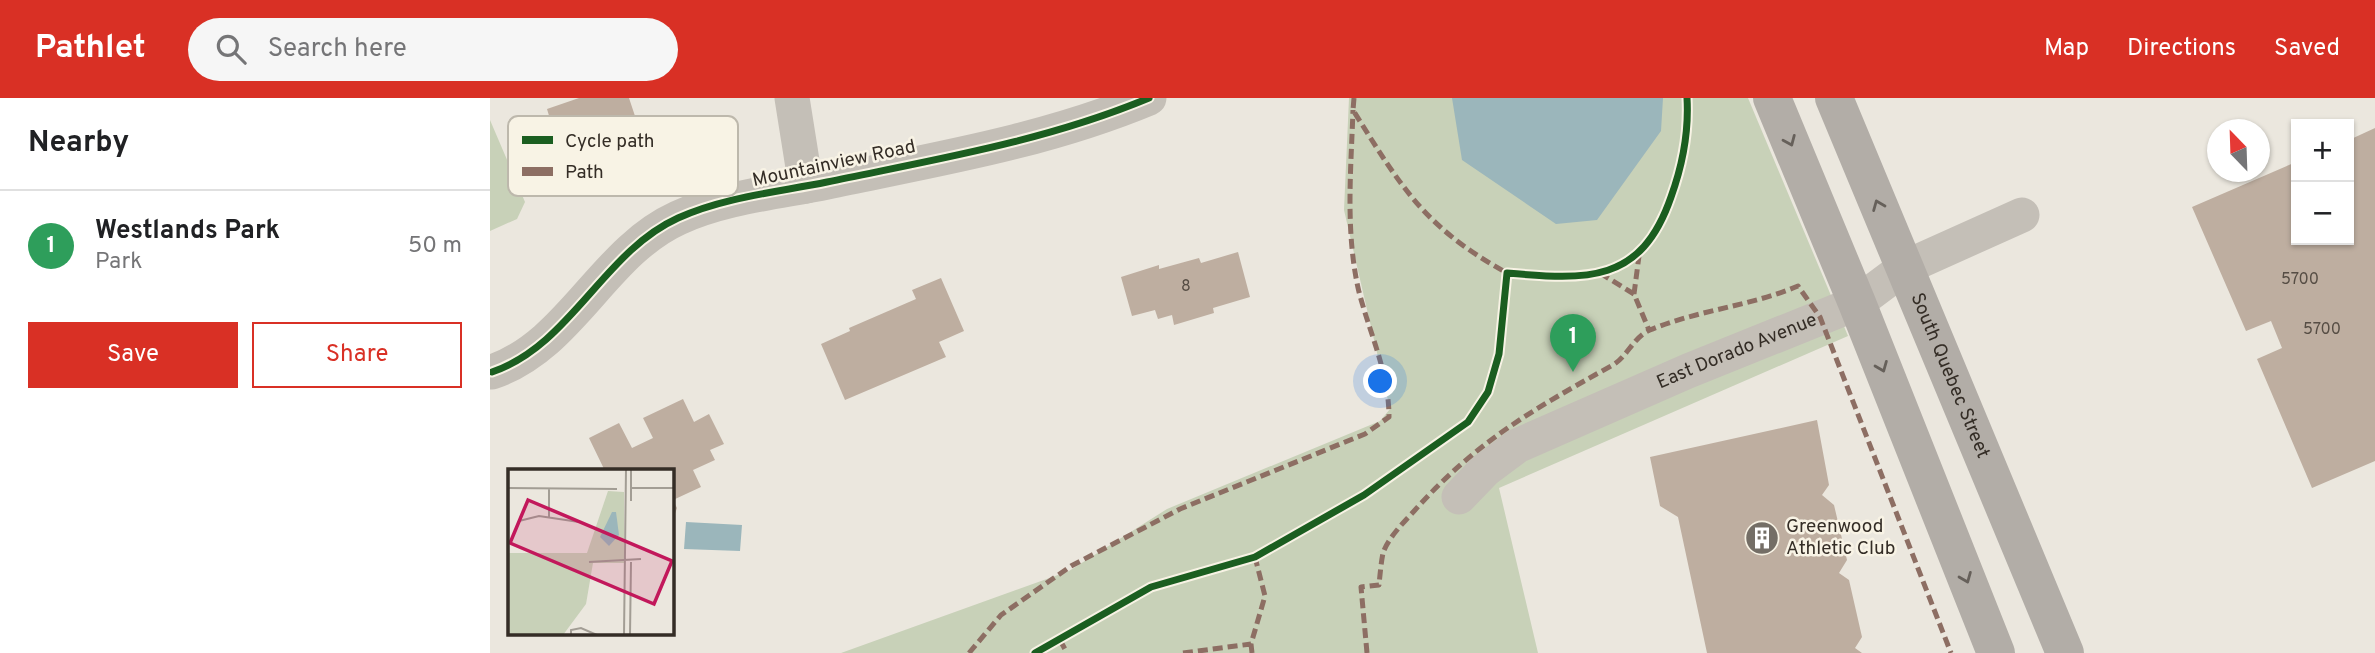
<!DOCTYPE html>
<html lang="en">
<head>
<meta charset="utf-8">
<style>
	:root { --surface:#fff; --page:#f6f6f6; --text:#202124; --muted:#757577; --line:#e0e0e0; --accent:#d93025 }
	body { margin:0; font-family:Overpass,sans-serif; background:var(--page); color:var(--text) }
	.controls { position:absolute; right:21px; top:21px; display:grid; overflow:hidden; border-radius:0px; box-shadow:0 2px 5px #0004 }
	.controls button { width:63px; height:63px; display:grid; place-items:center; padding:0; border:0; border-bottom:2px solid var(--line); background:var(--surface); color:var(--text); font:35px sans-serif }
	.compass { position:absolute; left:1717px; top:21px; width:63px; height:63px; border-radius:50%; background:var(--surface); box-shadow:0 2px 5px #0004; rotate:337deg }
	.you { position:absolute; left:891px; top:284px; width:24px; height:24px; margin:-18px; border:5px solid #fff; border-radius:50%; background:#1a73e8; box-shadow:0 0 0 10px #1a73e833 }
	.badge { display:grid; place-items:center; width:46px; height:46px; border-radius:50%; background:var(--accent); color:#fff; font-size:23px; font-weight:700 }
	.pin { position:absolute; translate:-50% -58px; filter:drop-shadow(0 2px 4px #0008) }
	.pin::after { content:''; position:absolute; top:37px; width:24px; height:21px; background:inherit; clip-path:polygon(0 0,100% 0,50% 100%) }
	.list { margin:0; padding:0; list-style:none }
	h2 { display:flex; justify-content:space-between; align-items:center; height:91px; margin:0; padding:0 28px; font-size:30px }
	h2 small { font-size:23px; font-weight:400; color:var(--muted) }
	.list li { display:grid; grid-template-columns:46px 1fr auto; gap:21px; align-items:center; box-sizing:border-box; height:112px; padding:0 28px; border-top:2px solid var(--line) }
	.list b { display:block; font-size:26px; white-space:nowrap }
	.list p { margin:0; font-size:23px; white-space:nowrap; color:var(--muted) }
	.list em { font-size:23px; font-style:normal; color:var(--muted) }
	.actions { display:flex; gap:14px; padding:21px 28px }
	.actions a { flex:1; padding:16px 0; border:2px solid var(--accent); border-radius:0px; text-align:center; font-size:24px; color:var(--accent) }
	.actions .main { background:var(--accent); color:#fff }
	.icon { flex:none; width:38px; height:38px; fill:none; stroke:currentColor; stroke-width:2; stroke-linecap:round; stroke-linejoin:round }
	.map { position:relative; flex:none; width:1885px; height:555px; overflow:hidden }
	header { display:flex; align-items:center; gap:42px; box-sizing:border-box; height:98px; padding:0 35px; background:var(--accent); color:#fff }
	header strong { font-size:33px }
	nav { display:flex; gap:38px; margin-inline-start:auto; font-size:24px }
	.search { width:490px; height:63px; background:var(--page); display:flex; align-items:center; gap:18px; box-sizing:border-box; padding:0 24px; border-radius:38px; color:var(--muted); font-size:26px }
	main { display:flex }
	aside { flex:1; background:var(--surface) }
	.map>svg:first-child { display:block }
	.green { fill:#c8d1b8 }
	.water { fill:#9bb6bb }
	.building { fill:#beaea0 }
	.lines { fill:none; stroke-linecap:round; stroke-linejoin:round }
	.minor { stroke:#c4bfb7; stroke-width:35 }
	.major { stroke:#b2ada7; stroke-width:38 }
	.quiet { stroke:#8d6e63; stroke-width:5; stroke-dasharray:10 5; stroke-linecap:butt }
	.cycleway-casing { stroke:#f8f3e5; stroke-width:11 }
	.cycleway { stroke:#1b5e20; stroke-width:7 }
	.oneway { stroke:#66605a }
	.labels { text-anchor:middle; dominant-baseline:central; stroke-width:5; stroke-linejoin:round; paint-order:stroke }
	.number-label { font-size:16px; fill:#564d44 }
	.street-label { font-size:19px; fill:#342d26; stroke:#f8f3e5 }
	.poi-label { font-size:19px; fill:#342d26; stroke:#f8f3e5; text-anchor:start }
	.inset-road { fill:none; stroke:#a29d94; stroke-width:2 }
	.view { fill:#c2185b; fill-opacity:0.15; stroke:#c2185b; stroke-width:3.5 }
	.inset-edge { fill:none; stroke:#342d26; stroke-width:3.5 }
	.key { fill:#f8f3e5; stroke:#bdb8ac; stroke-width:2 }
	.key-label { font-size:19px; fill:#342d26 }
</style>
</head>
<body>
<header>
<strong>Pathlet</strong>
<div class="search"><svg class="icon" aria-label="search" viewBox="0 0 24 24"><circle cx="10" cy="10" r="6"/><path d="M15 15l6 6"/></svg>Search here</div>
<nav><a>Map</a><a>Directions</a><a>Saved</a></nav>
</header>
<main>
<aside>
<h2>Nearby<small></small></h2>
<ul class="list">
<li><span class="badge" style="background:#2e9e5b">1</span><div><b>Westlands Park</b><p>Park</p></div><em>50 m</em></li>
</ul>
<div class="actions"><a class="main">Save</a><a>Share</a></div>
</aside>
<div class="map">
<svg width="1885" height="555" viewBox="0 0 1885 555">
	<rect width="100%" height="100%" fill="#ebe7de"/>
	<path class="green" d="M859,0H1258L1358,238L1009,390L1048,555H351L579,473L677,411L890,323L900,311L854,112Z
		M0,22L35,104L27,121L0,133Z"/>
	<path class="water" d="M962,0H1173L1171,33L1107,122L1066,126L972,62Z
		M196,424L252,427L250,453L194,451Z"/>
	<path class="building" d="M89,0H139L145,18L129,23L136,46L103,56L96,32L66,41L57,11Z
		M1885,30V363L1822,390L1767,261L1792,250L1781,223L1756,233L1702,109L1806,64V142H1859V42Z
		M748,154L760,199L723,210L724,215L684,227L682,217L668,221L665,212L642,218L631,179L669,167V171L709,160L711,165Z
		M451,180L474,233L449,244L456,259L355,302L331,246L360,233L359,230L426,201L422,192Z
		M193,301L204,324L219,316L234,346L220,352L225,362L203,372L211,389L183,402L187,410L182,424V373H115L99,340L129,325L142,350L163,340L153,320Z
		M1327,322L1339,387L1332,397L1344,407L1357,462L1349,475L1359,482L1372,539L1365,550L1372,555H1217L1188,419L1170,408L1160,359Z"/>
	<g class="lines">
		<g class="minor">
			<path d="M302,0L316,88"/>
			<path d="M2,274C81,247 113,154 188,120C234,99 288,94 337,84C447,61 556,43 659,0"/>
			<path id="s1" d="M969,399L995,372L1027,348L1198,273L1367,205L1414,170L1532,117"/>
		</g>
		<g class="major">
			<path d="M1282,0L1367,205L1506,555"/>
			<path id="s2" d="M1344,0L1575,555"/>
		</g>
		<path class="quiet" d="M864,0L863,12C911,89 935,130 1017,175
			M1110,175L1144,196L1159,232
			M1144,196L1149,158
			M570,542L577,555
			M479,555L511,517L581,468L690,411L875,336L899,319C899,275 880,236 869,194C855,134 861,72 863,12
			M693,555L761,546
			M762,555L761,546L775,498L765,459
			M877,555L871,489L889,487C890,477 891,465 893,455C898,440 914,424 925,412C986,344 1042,312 1121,268C1137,260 1143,239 1160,232C1208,212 1261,208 1308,188L1330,219L1461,555"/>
		<g class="cycleway-casing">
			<path id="cycleway" d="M2,274C81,247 113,154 188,120C234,99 288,94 337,84C447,61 556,43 659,0
				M545,555L661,489L765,459L874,397L978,324L998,294L1009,256L1017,175C1097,182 1151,186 1181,99C1193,66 1199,35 1197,0"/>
		</g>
		<use href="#cycleway" class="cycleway"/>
	</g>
	<defs><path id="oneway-chevron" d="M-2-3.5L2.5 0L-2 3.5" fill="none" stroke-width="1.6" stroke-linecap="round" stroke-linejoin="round" transform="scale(1.75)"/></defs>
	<g class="oneway">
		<use href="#oneway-chevron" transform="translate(1300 43) rotate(67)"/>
		<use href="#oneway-chevron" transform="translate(1388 107) rotate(-112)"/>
		<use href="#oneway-chevron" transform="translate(1392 269) rotate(68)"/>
		<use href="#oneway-chevron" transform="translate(1476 480) rotate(68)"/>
	</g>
	<defs>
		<g id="building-disc" transform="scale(1.75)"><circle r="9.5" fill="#746e66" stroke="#f8f3e5"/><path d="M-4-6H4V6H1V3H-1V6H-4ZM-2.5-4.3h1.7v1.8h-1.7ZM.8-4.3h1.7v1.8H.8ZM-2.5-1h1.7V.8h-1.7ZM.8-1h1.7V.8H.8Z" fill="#fff"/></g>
	</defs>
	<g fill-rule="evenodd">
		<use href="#building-disc" x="1272" y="440"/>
	</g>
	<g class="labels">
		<g class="number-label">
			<text x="1810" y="182">5700</text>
			<text x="696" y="189">8</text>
			<text x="1832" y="232">5700</text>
		</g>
		<g class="street-label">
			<text transform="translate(344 66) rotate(-12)">Mountainview Road</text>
			<text stroke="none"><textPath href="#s1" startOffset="317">East Dorado Avenue</textPath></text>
			<text stroke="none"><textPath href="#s2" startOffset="301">South Quebec Street</textPath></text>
		</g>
		<g class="poi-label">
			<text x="1296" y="429">Greenwood<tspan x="1296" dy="22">Athletic Club</tspan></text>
		</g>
	</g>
	<g transform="translate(18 371)">
		<rect width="166" height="166" fill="#ebe7de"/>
		<path d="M100,22L116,23V94H85L78,135L55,166H0V84H79Z" fill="#c8d1b8"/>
		<path d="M104,43H108L111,66L101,77L92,68Z" fill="#9bb6bb"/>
		<path class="inset-road" d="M0,19L109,20M41,19V48M123,19H167M123,32V0M11,52L31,47L71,53M81,93L133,90M63,166V161L73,159L89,166M116,166L118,0M122,166L123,93"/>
		<path class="view" d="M20,31L164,92L146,135L2,74Z"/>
		<rect width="166" height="166" class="inset-edge"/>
	</g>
	<rect x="18" y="18" width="230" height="80" rx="10" class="key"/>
	<rect x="32" y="38" width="31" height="8" fill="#1b5e20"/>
	<rect x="32" y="69" width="31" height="9" fill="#8d6e63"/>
	<g class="key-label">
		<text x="75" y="49">Cycle path</text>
		<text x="75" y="80">Path</text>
	</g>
</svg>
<div class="controls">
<button>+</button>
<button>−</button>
</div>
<svg class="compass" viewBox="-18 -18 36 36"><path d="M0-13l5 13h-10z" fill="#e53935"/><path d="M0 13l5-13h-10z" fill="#757577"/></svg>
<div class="you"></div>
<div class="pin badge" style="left:1083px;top:274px;background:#2e9e5b">1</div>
</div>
</main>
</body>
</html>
